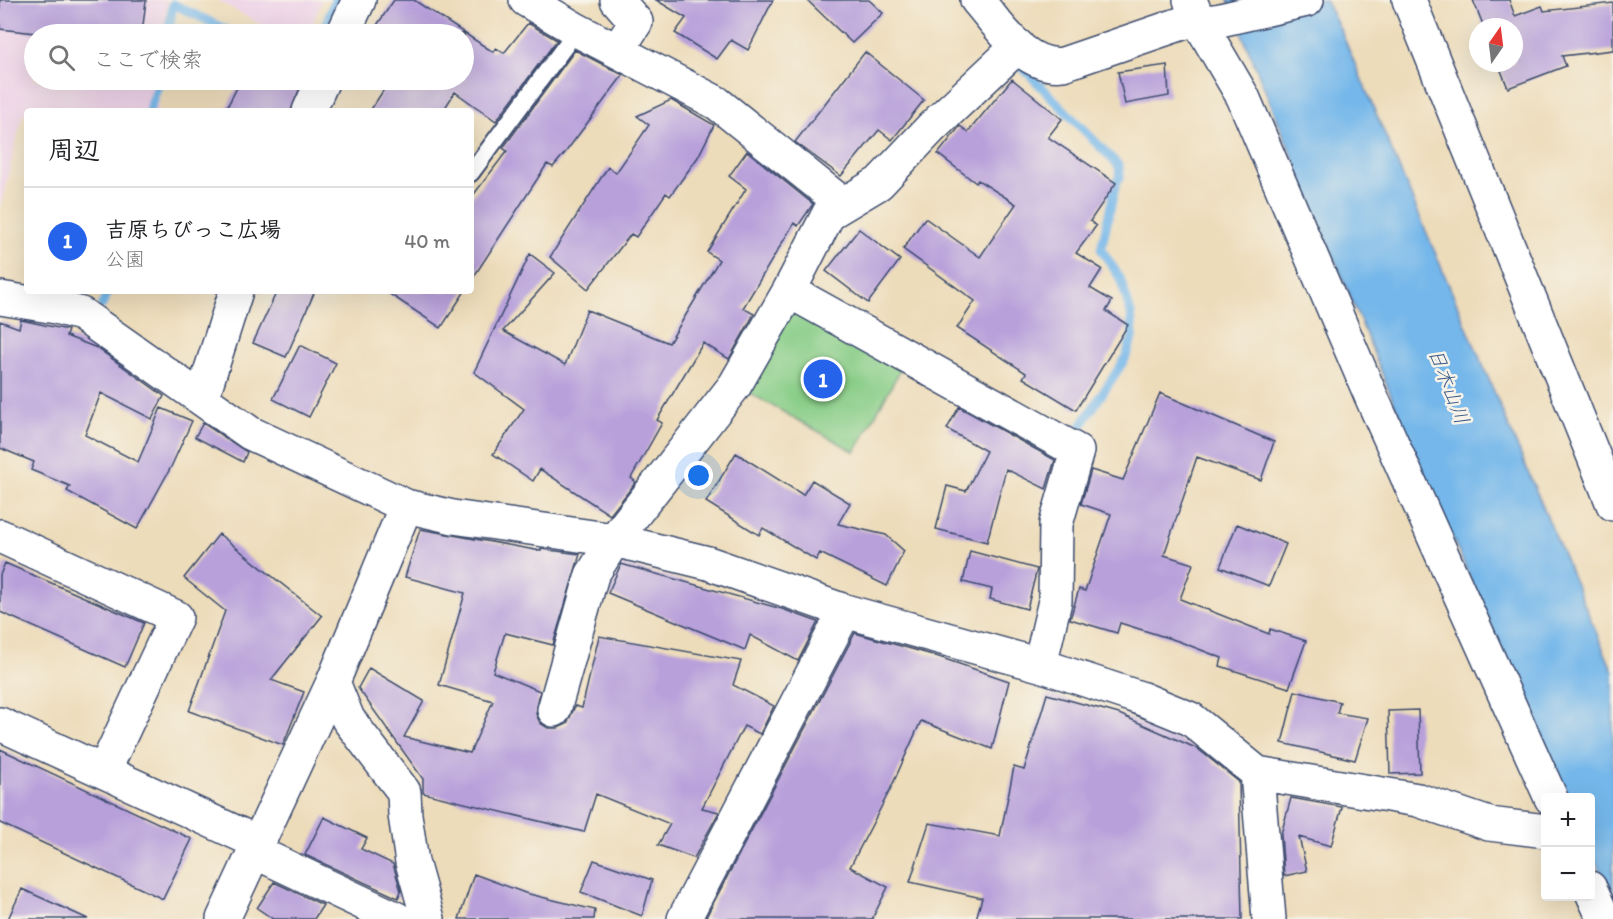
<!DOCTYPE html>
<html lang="ja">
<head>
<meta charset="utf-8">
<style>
	:root { --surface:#fff; --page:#f2f2f2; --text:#202124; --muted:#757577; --line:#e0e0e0; --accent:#2563eb }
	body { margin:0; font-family:Itim,"Klee One",sans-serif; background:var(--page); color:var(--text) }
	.controls { position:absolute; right:18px; bottom:18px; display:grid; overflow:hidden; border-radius:6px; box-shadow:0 6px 24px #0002 }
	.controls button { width:54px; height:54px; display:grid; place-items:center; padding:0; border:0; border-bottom:2px solid var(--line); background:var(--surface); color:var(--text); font:30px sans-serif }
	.compass { position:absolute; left:1469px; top:18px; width:54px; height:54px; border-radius:50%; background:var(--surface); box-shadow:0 6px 24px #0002; rotate:14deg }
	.you { position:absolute; left:699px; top:476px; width:21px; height:21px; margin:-15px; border:4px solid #fff; border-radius:50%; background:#1a73e8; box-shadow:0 0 0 9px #1a73e833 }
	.badge { display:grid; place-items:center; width:39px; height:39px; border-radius:50%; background:var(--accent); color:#fff; font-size:20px; font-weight:700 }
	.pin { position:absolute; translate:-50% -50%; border:3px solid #fff; box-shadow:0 2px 6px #0006 }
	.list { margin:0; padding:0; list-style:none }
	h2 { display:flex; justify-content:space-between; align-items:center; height:78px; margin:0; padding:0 24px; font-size:26px }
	h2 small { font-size:20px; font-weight:400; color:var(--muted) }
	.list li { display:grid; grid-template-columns:39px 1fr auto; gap:18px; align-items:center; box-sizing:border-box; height:108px; padding:0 24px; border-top:2px solid var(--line) }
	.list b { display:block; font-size:22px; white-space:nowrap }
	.list p { margin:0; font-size:20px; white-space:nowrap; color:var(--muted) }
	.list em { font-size:20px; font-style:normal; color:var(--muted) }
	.icon { flex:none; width:33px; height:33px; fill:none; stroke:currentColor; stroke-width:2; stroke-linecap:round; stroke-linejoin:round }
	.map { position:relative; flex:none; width:1613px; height:919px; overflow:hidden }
	.search { position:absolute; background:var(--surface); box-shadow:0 6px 24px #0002; left:24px; top:24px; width:450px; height:66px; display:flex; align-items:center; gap:15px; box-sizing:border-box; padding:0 21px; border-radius:33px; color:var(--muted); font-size:22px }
	.panel { position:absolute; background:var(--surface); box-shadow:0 6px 24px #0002; left:24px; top:108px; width:450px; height:186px; border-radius:6px }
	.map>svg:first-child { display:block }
	.built { fill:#edd0e8 }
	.green { fill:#88cd87; stroke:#527e72; stroke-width:1.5 }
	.water { fill:#74b7ea; stroke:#4873a4; stroke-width:1.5 }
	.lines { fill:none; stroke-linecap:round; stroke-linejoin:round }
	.stream { stroke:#74b7ea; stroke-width:9 }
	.building { fill:#b8a0da }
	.service-casing { stroke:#3a496c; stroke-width:20 }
	.minor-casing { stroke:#3a496c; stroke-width:36 }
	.tertiary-casing { stroke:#3a496c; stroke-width:36 }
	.service { stroke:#fff; stroke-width:16 }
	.minor { stroke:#fff; stroke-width:33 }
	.tertiary { stroke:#fff; stroke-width:33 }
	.labels { text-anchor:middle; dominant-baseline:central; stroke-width:5; stroke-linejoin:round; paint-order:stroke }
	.water-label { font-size:20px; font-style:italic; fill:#365888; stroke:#f7f3e8 }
</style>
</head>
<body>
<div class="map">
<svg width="1613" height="919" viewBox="0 0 1613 919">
	<rect width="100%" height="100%" fill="#f7f3e8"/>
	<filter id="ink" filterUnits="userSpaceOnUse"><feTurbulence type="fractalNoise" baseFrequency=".0167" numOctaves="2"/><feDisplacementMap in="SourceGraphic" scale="12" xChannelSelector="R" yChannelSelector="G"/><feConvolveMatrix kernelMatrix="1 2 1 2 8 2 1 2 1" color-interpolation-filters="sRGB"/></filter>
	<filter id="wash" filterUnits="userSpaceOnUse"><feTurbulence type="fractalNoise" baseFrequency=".008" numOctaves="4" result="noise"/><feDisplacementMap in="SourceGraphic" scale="24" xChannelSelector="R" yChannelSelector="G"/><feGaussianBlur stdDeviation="1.35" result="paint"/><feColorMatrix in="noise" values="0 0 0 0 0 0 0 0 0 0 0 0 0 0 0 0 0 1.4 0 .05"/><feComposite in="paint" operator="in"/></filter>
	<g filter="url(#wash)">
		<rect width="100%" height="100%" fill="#eddcba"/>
		<path class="built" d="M0,0H167L164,34H34V80H160L157,111H27V114H23L0,208Z
			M217,0H322L309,34H278Z"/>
		<path class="green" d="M802,308L902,367L855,452L744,390L786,313Z"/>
		<path class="water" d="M1228,0H1325L1341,31L1613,672V902L1591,851L1590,798L1567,797L1414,451Z"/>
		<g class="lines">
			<path class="stream" d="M168,34L173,4L235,34
				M322,34L335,0
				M1022,67L1119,166L1120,177L1116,183L1101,249L1120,278L1131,313L1133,336L1125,359L1081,426L1078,443
				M149,111L160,80
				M102,305L109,291"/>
		</g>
		<g id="blocks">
			<path class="building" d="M0,0H146L142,34H45L0,29Z
				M394,0H414L493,52L496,48L504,53L528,23L557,40L496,121L455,92L443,111H370L390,80H464V34H371Z
				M656,0H773L748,50L731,40L717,59L675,33L686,18Z
				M807,0H869L883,13L852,43Z
				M1473,0H1509L1515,16L1542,6L1544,11L1613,3V50L1562,56L1566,66L1508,88L1498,63H1514V27H1484Z
				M575,50L623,75L565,153L553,167L547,164L471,281V198L507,151L503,148Z
				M865,52L924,100L892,140L879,130L841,176L795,142Z
				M1167,65L1169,96L1125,104L1118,72Z
				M1012,79L1062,119L1048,137L1116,183L1090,221L1096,226L1076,253L1102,269L1090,288L1112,301L1106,311L1128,325L1076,410L1023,378L1026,373L957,328L975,301L903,249L925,218L980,257L1016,204L978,180L976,183L938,154L960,126L968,132Z
				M241,80H303L291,111H225Z
				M671,100L714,125L698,157L670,196L666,193L636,237L631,234L588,289L550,257L608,167L616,173L649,125L637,116Z
				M747,151L813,204L798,226L794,223L743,308L754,314L729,359L703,343L657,420L662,423L631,478L636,482L610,515L540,469L533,481L493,454L524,409L474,372L530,254L555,273L503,331L565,365L587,310L669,343L719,260L707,252L746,189L729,176Z
				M859,229L900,260L868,303L826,271Z
				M277,291H315L286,357L253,343Z
				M385,291H465L441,328Z
				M21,320L68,330L66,336L97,348L164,396L152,419L101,393L85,435L138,462L161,408L192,421L171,467L137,529L67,491L70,486L31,470L34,462L0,448V321L19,328Z
				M300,345L336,363L309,417L273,399Z
				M1160,393L1274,442L1261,480L1197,457L1164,555L1193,564L1180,599L1269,634L1270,629L1306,641L1289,688L1220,666L1222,658L1178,641L1120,623L1117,633L1070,619L1079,589L1085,591L1111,514L1081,504L1091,470L1123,480Z
				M959,407L1055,460L1046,489L1006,469L987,542L936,529L947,486L966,491L986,451L947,429Z
				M203,423L247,452L243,462L195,437Z
				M736,453L803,495L812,480L850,503L838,524L886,535L904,551L887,586L820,553L816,560L763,528L759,535L706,502Z
				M1237,524L1286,544L1269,586L1220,567Z
				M420,529L541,551V549L580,554L553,645L505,633L493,672L540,691L536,714L540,723L548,728H558L567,724L575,706L582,708L599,636L741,661L733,685L774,706L760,734L744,726L702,808L719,812L694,858L658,845L670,824L596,794L584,832L423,793V779L358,688L369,668L424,701L404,737L470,753L493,701L439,685L465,593L405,577Z
				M219,534L322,616L271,680L304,692L283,745L189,711L225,611L184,578Z
				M970,551L1037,569L1027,609L990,599L992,589L963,582Z
				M5,563L144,623L125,667L0,612V575Z
				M621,564L782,609L818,622L798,661L750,635L745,650L608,593Z
				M855,633L936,656L1009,681L992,749L921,721L890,790L850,867L888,887L872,919H705Z
				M1295,691L1340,702L1337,713L1368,718L1355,760L1282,743Z
				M1047,694L1119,714L1198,749L1239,782L1242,919H976L982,898L910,882L929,823L1000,836L1014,767L1024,770Z
				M1418,710L1420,773L1390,774L1388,711Z
				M0,749L192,839L163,899L0,823Z
				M1291,798L1342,807L1331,846L1299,837L1307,871L1284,876L1281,834Z
				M324,817L367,838L361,849L393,864L401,891L398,898L305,855Z
				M594,860L652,880L642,916L581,892Z
				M474,874L525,893L595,910L594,919H459Z
				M274,882L323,905L314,919H273L257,908Z
				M22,889L88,919H8Z"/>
		</g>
	</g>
	<g filter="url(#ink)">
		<use href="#blocks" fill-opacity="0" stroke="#3a496c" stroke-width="1.5"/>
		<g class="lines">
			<g class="service-casing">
				<path id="service" d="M471,173L577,30"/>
			</g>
			<g class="minor-casing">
				<path id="minor" d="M526,0L577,30L717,103L843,204
					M977,0C1000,26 1025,69 1063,64L1186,22L1216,21
					M1190,0L1199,22L1243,97L1371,396L1551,798
					M1409,0L1613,504
					M343,34L359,0
					M617,51L636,22L617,0
					M309,111L323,80
					M789,291L1077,451L1056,524L1055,601L1040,665
					M0,298L56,307L81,314L250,433L406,506L453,517L614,540L708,563L845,611L1040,665L1140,698L1191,719L1257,773L1418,800L1489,824L1546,831
					M202,398L236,291
					M0,536L176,617L104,771
					M333,682L348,719L404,792L405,815L412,862L428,919
					M554,710L592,575L614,540L735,385L789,291L829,213L879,183L932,127L1018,46
					M0,724L259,843
					M1257,773L1269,919
					M255,852L397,919
					M1590,888L1604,919
					M223,919L333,682L406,506
					M684,919L845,611"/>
			</g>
			<g class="tertiary-casing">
				<path id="tertiary" d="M1216,21L1307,0"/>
			</g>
			<use href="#service" class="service"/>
			<use href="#minor" class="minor"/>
			<use href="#tertiary" class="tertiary"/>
		</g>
	</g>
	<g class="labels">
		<g class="water-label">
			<text transform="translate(1449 386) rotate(69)">日木山川</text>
		</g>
	</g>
</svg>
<div class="controls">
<button>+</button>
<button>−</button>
</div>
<svg class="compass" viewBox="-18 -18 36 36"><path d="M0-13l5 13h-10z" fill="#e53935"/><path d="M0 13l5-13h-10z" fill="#757577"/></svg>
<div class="you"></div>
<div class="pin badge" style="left:823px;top:379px">1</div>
<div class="search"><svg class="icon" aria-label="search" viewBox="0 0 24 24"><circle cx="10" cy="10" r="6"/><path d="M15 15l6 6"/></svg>ここで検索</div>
<section class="panel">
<h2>周辺<small></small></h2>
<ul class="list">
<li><span class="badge">1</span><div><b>吉原ちびっこ広場</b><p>公園</p></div><em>40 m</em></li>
</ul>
</section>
</div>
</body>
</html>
